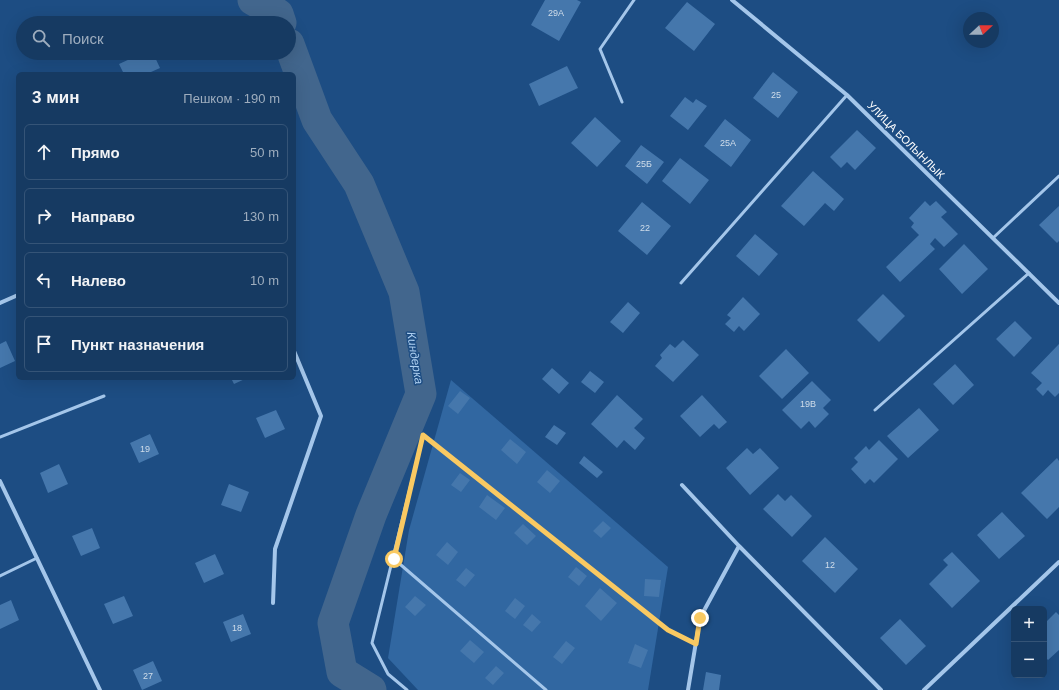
<!DOCTYPE html>
<html lang="ru">
<head>
<meta charset="utf-8">
<style>
	:root { --surface:#163a62; --page:#1f4168; --text:#f1f3f6; --muted:#9eadbe; --line:#355477 }
	body { margin:0; font-family:Arial,sans-serif; background:var(--page); color:var(--text) }
	.controls { position:absolute; right:12px; bottom:12px; display:grid; overflow:hidden; border-radius:6px; box-shadow:0 4px 16px #0002 }
	.controls button { width:36px; height:36px; display:grid; place-items:center; padding:0; border:0; border-bottom:1px solid var(--line); background:var(--surface); color:var(--text); font:20px sans-serif }
	.compass { position:absolute; left:963px; top:12px; width:36px; height:36px; border-radius:50%; background:var(--surface); box-shadow:0 4px 16px #0002; rotate:68deg }
	.stop { position:absolute; width:12px; height:12px; margin:-9px; border:3px solid #f9c962; border-radius:50%; background:#fff }
	.stop.end { background:#f9c962; border-color:#fff; box-shadow:0 1px 4px #0008 }
	.list { margin:0; padding:0; list-style:none }
	h2 { display:flex; justify-content:space-between; align-items:center; height:52px; margin:0; padding:0 16px; font-size:17px }
	h2 small { font-size:13px; font-weight:400; color:var(--muted) }
	.list li { display:grid; grid-template-columns:26px 1fr auto; gap:12px; align-items:center; box-sizing:border-box; height:56px; margin:0 8px 8px; padding:0 8px; border:1px solid var(--line); border-radius:6px }
	.list b { display:block; font-size:15px; white-space:nowrap }
	.list em { font-size:13px; font-style:normal; color:var(--muted) }
	.icon { flex:none; width:22px; height:22px; fill:none; stroke:currentColor; stroke-width:2; stroke-linecap:round; stroke-linejoin:round }
	.map { position:relative; flex:none; width:1059px; height:690px; overflow:hidden }
	.search { position:absolute; background:var(--surface); box-shadow:0 4px 16px #0002; left:16px; top:16px; width:280px; height:44px; display:flex; align-items:center; gap:10px; box-sizing:border-box; padding:0 14px; border-radius:22px; color:var(--muted); font-size:15px }
	.panel { position:absolute; background:var(--surface); box-shadow:0 4px 16px #0002; left:16px; top:72px; width:280px; height:308px; border-radius:6px }
	.map>svg:first-child { display:block }
	.green { fill:#3167a1 }
	.lines { fill:none; stroke-linecap:round; stroke-linejoin:round }
	.river { stroke:#42668d; stroke-width:31 }
	.building { fill:#4577ac }
	.lane { stroke:#a4c6ea; stroke-width:3 }
	.street { stroke:#a4c6ea; stroke-width:4 }
	.route { stroke:#f9c962; stroke-width:5 }
	.labels { text-anchor:middle; dominant-baseline:central; stroke-width:3; stroke-linejoin:round; paint-order:stroke }
	.number-label { font-size:9px; fill:#d0ddea }
	.street-label { font-size:11px; fill:#fff; stroke:#1d4d83 }
	.water-label { font-size:12px; font-style:italic; fill:#afd0f1; stroke:#1d4d83 }
</style>
</head>
<body>
<div class="map">
<svg width="1059" height="690" viewBox="0 0 1059 690">
	<rect width="100%" height="100%" fill="#1d4d83"/>
	<path class="green" d="M451,380L668,567L648,690H418L388,658L409,530Z"/>
	<g class="lines">
		<path class="river" d="M253,0L278,14L281,23
			M289,44L317,120L359,184L404,292L421,394L371,515L333,623L342,672L371,690"/>
	</g>
	<path class="building" d="M545,0H577L581,2L559,41L531,25Z
		M687,2L715,24L694,51L665,28Z
		M143,53H153L160,68L151,72L152,74H124L119,64Z
		M567,66L578,88L539,106L529,84Z
		M773,72L798,92L778,118L753,98Z
		M685,97L693,103L696,99L707,106L688,130L670,116Z
		M595,117L621,141L597,167L571,143Z
		M725,119L751,140L731,167L704,146Z
		M857,130L876,148L855,170L847,162L841,168L830,157Z
		M641,145L664,162L647,184L625,166Z
		M680,158L709,180L690,204L662,181Z
		M813,171L844,199L834,211L825,203L804,226L781,206Z
		M925,201L930,206L936,201L947,212L941,217L958,234L944,247L935,238L930,244L935,249L900,282L886,267L919,235L911,227L914,223L909,218Z
		M642,202L671,226L647,255L618,231Z
		M1059,206V241L1057,243L1039,225Z
		M755,234L778,254L759,276L736,256Z
		M964,244L988,269L962,294L939,269Z
		M883,294L905,316L879,342L857,320Z
		M743,297L760,314L744,331L739,326L734,332L725,324L731,318L727,315Z
		M628,302L640,313L623,333L610,322Z
		M1015,321L1032,338L1014,357L996,339Z
		M683,340L699,355L673,382L655,366L662,358L660,355L670,344L675,348Z
		M6,341L15,361L0,368V344Z
		M1059,344V393L1055,397L1048,390L1043,396L1036,389L1042,383L1031,373Z
		M786,349L809,373L782,399L759,376Z
		M955,364L974,385L953,405L933,384Z
		M552,368L569,383L559,394L542,379Z
		M590,371L604,382L595,393L581,382Z
		M231,378H247L234,384Z
		M812,381L831,400L823,408L829,414L815,428L809,421L801,429L782,410Z
		M460,391L470,398L458,414L448,406Z
		M617,395L643,419L634,428L645,438L635,450L624,440L617,448L591,424Z
		M702,395L727,422L719,429L714,424L700,437L680,416Z
		M919,408L939,430L908,458L887,436Z
		M276,410L285,429L265,438L256,418Z
		M554,425L566,433L557,445L545,437Z
		M150,434L159,454L139,463L130,443Z
		M510,439L526,452L517,464L501,450Z
		M879,440L898,459L874,483L870,479L865,484L851,469L858,462L854,458L866,446L869,450Z
		M747,448L753,454L760,448L779,468L750,495L726,468Z
		M584,456L603,472L597,478L579,463Z
		M1057,458L1059,461V507L1047,519L1021,493Z
		M59,464L68,484L48,493L40,473Z
		M547,470L560,481L550,493L537,482Z
		M460,473L470,480L461,492L451,485Z
		M229,484L249,492L241,512L221,505Z
		M778,494L785,501L791,495L812,516L792,537L763,509Z
		M487,495L505,508L496,520L479,507Z
		M1002,512L1025,536L999,559L977,535Z
		M603,521L611,528L601,538L593,531Z
		M523,524L536,536L527,545L514,533Z
		M92,528L100,548L81,556L72,536Z
		M825,537L858,569L835,593L802,561Z
		M447,542L458,552L448,565L436,555Z
		M952,552L980,581L952,608L929,584L948,565L943,560Z
		M215,554L224,574L204,583L195,563Z
		M576,567L587,576L579,586L568,577Z
		M466,568L475,575L465,587L456,580Z
		M645,579L661,580L659,597L644,596Z
		M600,588L617,603L601,621L585,606Z
		M124,596L133,616L113,624L104,604Z
		M415,596L426,605L415,616L405,607Z
		M515,598L525,606L515,619L505,611Z
		M11,600L19,620L0,629V605Z
		M1056,612L1059,615V650L1048,660L1044,656V624Z
		M243,614L251,634L231,642L223,622Z
		M532,614L541,622L532,632L523,625Z
		M900,619L926,646L906,665L880,638Z
		M470,640L484,652L474,663L460,651Z
		M566,641L575,648L562,664L553,657Z
		M635,644L648,650L641,668L628,663Z
		M153,661L162,681L142,690L133,670Z
		M496,666L504,673L493,685L485,678Z
		M706,672L721,675L719,690H703Z"/>
	<g class="lines">
		<path class="lane" d="M622,102L600,49L634,0
			M993,238L1059,176
			M681,283L847,95
			M875,410L1029,273
			M0,437L104,396
			M394,559L546,690
			M0,576L37,558
			M407,690L388,674L372,643L423,435L668,630L696,644"/>
		<path class="street" d="M732,0L847,95L1059,303
			M0,303L18,295
			M0,481L100,690
			M682,485L739,546L700,618L688,690
			M739,546L881,690
			M273,603L275,549L321,416L294,351
			M924,690L1059,562"/>
	</g>
	<g class="lines">
		<path class="route" d="M394,559L423,435L668,630L696,644L700,618"/>
	</g>
	<g class="labels">
		<g class="number-label">
			<text x="556" y="13">29А</text>
			<text x="776" y="95">25</text>
			<text x="728" y="143">25А</text>
			<text x="644" y="164">25Б</text>
			<text x="645" y="228">22</text>
			<text x="808" y="404">19В</text>
			<text x="145" y="449">19</text>
			<text x="830" y="565">12</text>
			<text x="237" y="628">18</text>
			<text x="148" y="676">27</text>
		</g>
		<g class="street-label">
			<text transform="translate(906 140) rotate(45)">УЛИЦА БОЛЫНЛЫК</text>
		</g>
		<g class="water-label">
			<text transform="translate(415 358) rotate(81)">Киндерка</text>
		</g>
	</g>
</svg>
<div class="controls">
<button>+</button>
<button>−</button>
</div>
<svg class="compass" viewBox="-18 -18 36 36"><path d="M0-13l5 13h-10z" fill="#e53935"/><path d="M0 13l5-13h-10z" fill="#9eadbe"/></svg>
<div class="stop" style="left:394px;top:559px"></div>
<div class="stop end" style="left:700px;top:618px"></div>
<div class="search"><svg class="icon" aria-label="search" viewBox="0 0 24 24"><circle cx="10" cy="10" r="6"/><path d="M15 15l6 6"/></svg>Поиск</div>
<section class="panel">
<h2>3 мин<small>Пешком · 190 m</small></h2>
<ul class="list">
<li><svg class="icon" aria-label="ahead" viewBox="0 0 24 24"><path d="M12 20V5M6 11l6-6 6 6"/></svg><div><b>Прямо</b></div><em>50 m</em></li>
<li><svg class="icon" aria-label="right" viewBox="0 0 24 24"><path d="M7 20v-9h11M14 6l5 5-5 5"/></svg><div><b>Направо</b></div><em>130 m</em></li>
<li><svg class="icon" aria-label="left" viewBox="0 0 24 24"><path d="M17 20v-9H6M10 6l-5 5 5 5"/></svg><div><b>Налево</b></div><em>10 m</em></li>
<li><svg class="icon" aria-label="arrive" viewBox="0 0 24 24"><path d="M6 21V4h12l-3 4 3 4H6"/></svg><div><b>Пункт назначения</b></div></li>
</ul>
</section>
</div>
</body>
</html>
